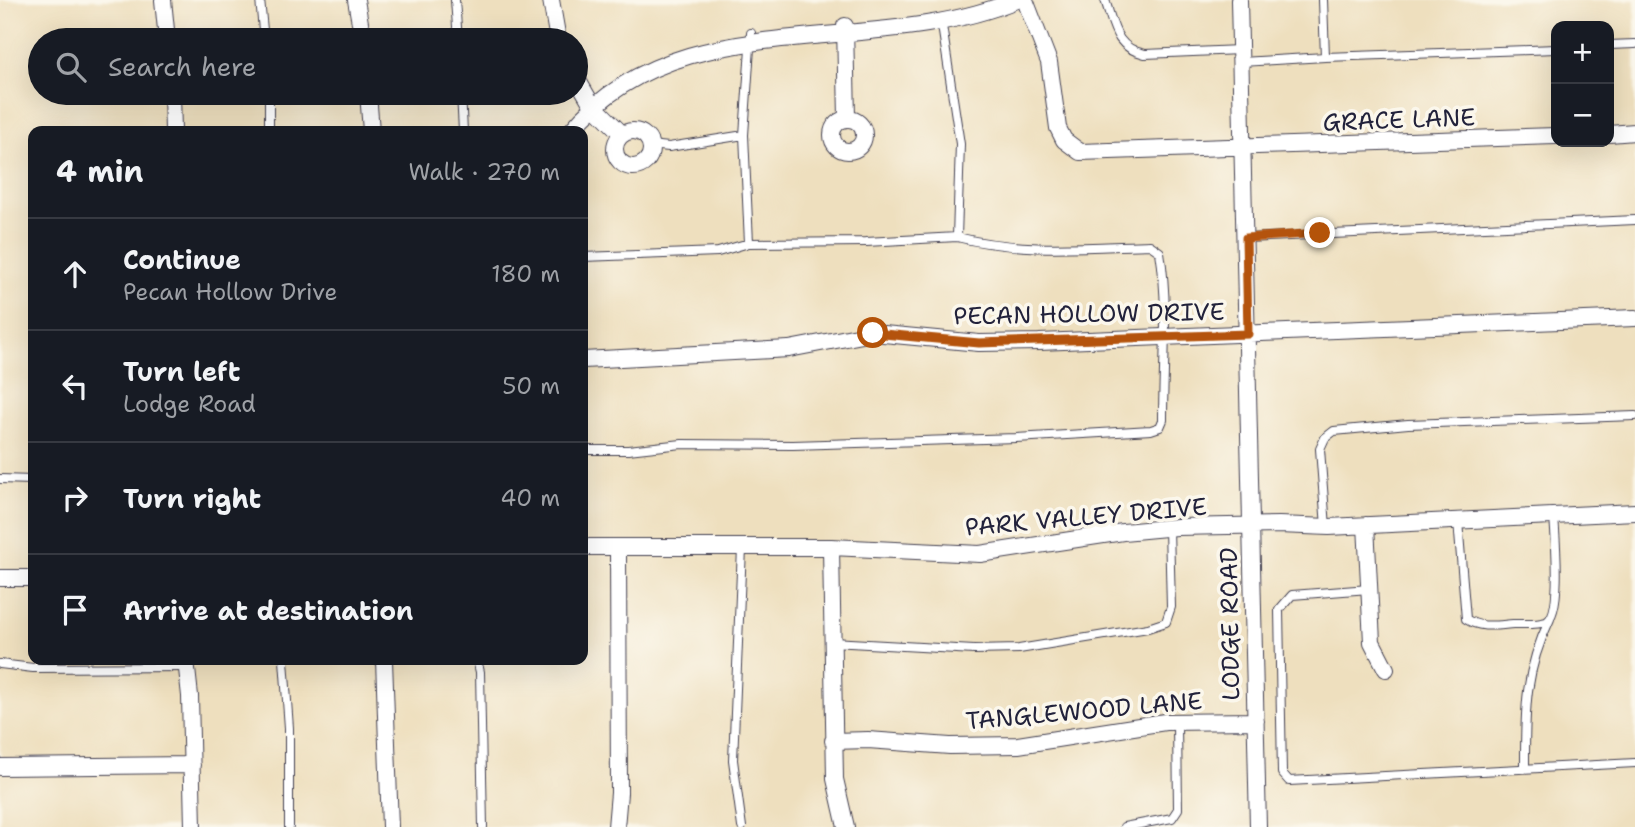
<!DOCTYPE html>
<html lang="en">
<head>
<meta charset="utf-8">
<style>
	:root { --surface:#171b24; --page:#242831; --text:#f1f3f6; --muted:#9ea1a6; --line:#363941 }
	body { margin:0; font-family:"Shantell Sans",sans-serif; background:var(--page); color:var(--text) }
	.controls { position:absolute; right:21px; top:21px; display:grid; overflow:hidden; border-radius:14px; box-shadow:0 7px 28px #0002 }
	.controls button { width:63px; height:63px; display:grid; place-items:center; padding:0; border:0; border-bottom:2px solid var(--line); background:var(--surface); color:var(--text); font:35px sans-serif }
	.stop { position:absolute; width:21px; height:21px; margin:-16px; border:5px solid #b45309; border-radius:50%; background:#fff }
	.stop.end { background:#b45309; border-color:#fff; box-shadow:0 2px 7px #0008 }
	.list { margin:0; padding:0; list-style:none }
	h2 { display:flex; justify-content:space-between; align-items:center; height:91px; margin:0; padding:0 28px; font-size:30px }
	h2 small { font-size:23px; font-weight:400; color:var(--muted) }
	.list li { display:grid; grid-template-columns:46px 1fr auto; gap:21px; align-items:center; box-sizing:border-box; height:112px; padding:0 28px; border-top:2px solid var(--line) }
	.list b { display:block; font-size:26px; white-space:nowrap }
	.list p { margin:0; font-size:23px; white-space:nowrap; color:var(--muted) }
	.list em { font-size:23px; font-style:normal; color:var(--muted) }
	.icon { flex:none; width:38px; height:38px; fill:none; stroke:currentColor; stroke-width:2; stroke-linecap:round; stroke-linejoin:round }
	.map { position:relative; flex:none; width:1635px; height:827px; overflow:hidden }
	.search { position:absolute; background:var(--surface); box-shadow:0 7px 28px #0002; left:28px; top:28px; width:560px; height:77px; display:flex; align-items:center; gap:18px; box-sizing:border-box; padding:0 24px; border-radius:38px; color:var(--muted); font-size:26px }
	.panel { position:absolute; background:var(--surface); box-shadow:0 7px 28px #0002; left:28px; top:126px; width:560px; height:539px; border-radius:14px }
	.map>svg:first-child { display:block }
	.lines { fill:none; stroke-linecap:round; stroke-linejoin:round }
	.service-casing { stroke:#413e4f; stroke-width:10 }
	.minor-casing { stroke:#413e4f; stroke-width:18 }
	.service { stroke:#fff; stroke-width:8 }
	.minor { stroke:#fff; stroke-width:16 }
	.route { stroke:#b45309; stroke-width:9 }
	.labels { text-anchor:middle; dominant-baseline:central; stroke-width:7; stroke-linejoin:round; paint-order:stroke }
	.street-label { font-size:24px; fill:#22223b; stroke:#fbf7ec }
</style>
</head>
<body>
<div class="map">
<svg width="1635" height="827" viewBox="0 0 1635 827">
	<rect width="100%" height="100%" fill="#fbf7ec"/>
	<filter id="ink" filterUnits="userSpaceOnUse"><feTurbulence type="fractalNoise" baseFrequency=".0143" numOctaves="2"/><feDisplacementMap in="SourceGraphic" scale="14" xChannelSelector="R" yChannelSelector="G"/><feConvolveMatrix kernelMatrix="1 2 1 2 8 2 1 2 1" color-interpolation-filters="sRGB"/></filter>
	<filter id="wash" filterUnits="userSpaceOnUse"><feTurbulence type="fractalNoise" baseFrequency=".00686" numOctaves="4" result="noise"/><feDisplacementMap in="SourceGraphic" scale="28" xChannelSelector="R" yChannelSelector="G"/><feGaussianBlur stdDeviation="1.57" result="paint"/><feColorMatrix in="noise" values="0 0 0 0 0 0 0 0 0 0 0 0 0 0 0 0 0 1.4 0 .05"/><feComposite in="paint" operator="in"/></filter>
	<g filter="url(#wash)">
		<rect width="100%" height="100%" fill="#eedfbe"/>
	</g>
	<g filter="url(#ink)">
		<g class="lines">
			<g class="service-casing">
				<path id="service" d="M260,0L264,40
					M455,0L458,40
					M1105,0C1114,26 1115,48 1145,54L1240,50
					M1323,0L1325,57L1556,49
					M1609,45L1635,44
					M1241,62L1325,57
					M461,93L463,131
					M269,131V93
					M650,145L669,147L744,135
					M1246,238L1635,220
					M749,243L744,135L751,33
					M583,257L718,252L749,243L866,242L957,237L960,144L941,19
					M583,450H628L682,444L793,445L1016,438L1151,430L1160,427L1163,420C1163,364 1169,307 1160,252L1150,245C1085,247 1020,253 957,237
					M0,479L33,480
					M1458,521L1466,619C1480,629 1498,625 1513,624C1523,624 1537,625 1546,622C1563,614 1555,533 1554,516
					M1326,527L1320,449L1325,438L1334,431L1408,424L1635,416
					M742,548L733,760L742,827
					M1369,589L1292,595L1279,610L1282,773L1289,781L1635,763
					M832,642L974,650L1019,649L1148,628L1166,622L1171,607L1169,528
					M284,660L289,728V827
					M477,660L480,672L483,827
					M0,664L33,668L187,667
					M1525,769C1525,712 1524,673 1550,619
					M1124,827L1172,818L1178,809L1177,722"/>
			</g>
			<g class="minor-casing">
				<path id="minor" d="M163,0L167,40
					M356,0L363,40
					M551,0L558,40
					M1025,0L1049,62L1058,128L1064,140L1080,152L1556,136
					M1239,0L1258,827
					M845,26L847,118
					M576,77L591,103L622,134
					M172,93L173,131
					M368,93L371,131
					M832 135a16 16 0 1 1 32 0a16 16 0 1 1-32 0Z
					M615 149a18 18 0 1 1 36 0a18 18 0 1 1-36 0Z
					M571,131C678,0 870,61 1016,0
					M1609,134L1635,132
					M583,360L789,349L873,333L979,343L1039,342L1635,318
					M1366,525L1372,642L1386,669
					M583,547H831L980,554L1123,532L1177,527L1279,525L1329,527L1635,512
					M831,547L835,779L846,827
					M0,578H33
					M186,660L190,696L193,827
					M384,660L390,827
					M833,741L868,740L950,746L1018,745L1165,722L1256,721
					M0,767L192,765
					M616,827L619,793L618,548"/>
			</g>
			<use href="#service" class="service"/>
			<use href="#minor" class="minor"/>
		</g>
	</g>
	<g class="lines" filter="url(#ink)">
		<path class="route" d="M873,333L979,343L1248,334L1246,238L1320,233"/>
	</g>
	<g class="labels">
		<g class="street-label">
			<text transform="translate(1399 120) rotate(-2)">GRACE LANE</text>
			<text transform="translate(1089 314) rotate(-1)">PECAN HOLLOW DRIVE</text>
			<text transform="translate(1086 517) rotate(-5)">PARK VALLEY DRIVE</text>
			<text transform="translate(1230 624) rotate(-91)">LODGE ROAD</text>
			<text transform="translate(1084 711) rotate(-5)">TANGLEWOOD LANE</text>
		</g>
	</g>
</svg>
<div class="controls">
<button>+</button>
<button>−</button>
</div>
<div class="stop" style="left:873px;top:333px"></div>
<div class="stop end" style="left:1320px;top:233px"></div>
<div class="search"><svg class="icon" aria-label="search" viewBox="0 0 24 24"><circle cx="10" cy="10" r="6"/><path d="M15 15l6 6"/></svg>Search here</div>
<section class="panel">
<h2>4 min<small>Walk · 270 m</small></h2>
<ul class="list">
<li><svg class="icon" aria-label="ahead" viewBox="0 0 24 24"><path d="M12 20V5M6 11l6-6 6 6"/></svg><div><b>Continue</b><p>Pecan Hollow Drive</p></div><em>180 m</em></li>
<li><svg class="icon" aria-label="left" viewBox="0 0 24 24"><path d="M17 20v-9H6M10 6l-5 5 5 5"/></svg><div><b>Turn left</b><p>Lodge Road</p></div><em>50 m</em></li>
<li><svg class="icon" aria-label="right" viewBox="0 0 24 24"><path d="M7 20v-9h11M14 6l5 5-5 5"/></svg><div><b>Turn right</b></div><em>40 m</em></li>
<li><svg class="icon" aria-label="arrive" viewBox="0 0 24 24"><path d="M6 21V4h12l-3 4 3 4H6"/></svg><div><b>Arrive at destination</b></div></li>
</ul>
</section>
</div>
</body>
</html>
